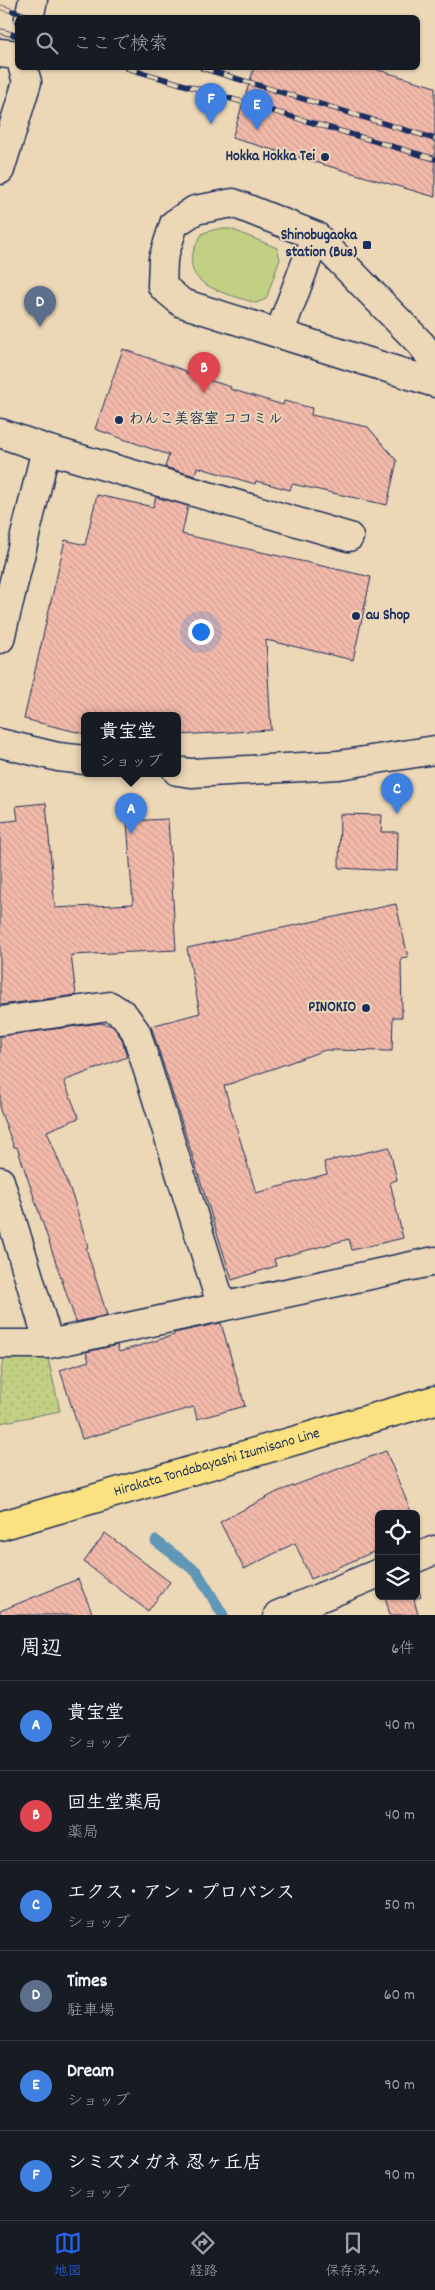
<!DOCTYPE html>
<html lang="ja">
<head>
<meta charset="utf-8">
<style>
	:root { --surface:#171b24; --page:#242831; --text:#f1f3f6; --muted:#9ea1a6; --line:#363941; --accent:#2563eb }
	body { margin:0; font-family:Dekko,"Klee One",sans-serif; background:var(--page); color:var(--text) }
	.controls { position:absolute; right:15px; bottom:15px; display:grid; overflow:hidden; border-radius:8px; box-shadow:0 1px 4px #0004 }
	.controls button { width:45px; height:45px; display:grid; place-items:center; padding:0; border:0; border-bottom:1px solid var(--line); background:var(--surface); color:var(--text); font:25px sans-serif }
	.you { position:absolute; left:200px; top:631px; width:18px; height:18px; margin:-12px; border:4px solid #fff; border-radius:50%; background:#1a73e8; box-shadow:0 0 0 8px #1a73e833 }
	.badge { display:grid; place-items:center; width:32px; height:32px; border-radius:50%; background:var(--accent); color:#fff; font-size:16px; font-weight:700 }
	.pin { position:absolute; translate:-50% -41px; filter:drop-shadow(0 1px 2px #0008) }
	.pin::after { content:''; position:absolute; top:26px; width:18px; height:15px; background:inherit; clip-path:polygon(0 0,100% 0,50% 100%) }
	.popup { position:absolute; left:81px; top:712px; width:100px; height:65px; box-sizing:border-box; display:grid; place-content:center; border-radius:8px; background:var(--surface); filter:drop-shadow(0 1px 4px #0005); font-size:16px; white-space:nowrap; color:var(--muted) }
	.popup b { font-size:19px; color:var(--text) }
	.popup::after { content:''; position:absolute; left:50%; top:100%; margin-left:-10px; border:10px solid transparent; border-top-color:var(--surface) }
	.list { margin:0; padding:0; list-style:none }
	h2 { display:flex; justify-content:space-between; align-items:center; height:65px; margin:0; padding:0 20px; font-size:21px }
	h2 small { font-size:16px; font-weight:400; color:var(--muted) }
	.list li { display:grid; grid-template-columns:32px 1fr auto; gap:15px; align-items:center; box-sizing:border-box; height:90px; padding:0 20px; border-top:1px solid var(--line) }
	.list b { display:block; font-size:19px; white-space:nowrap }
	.list p { margin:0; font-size:16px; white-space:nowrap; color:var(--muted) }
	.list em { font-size:16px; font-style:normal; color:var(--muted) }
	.icon { flex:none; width:28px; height:28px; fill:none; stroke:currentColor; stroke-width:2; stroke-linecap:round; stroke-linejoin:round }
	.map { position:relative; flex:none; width:435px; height:1615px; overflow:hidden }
	.search { position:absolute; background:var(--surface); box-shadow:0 1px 4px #0004; left:15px; right:15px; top:15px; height:55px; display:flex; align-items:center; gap:12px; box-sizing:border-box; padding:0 18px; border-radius:8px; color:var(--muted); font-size:19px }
	.sheet { height:605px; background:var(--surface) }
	nav { display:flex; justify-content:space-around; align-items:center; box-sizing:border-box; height:70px; border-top:1px solid var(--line); background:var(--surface); font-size:14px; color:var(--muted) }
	nav a { display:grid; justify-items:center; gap:2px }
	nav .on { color:var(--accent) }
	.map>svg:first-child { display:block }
	.grass { fill:#c2d084; stroke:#6e8071 }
	.park { fill:url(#park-dots); stroke:#6e8071 }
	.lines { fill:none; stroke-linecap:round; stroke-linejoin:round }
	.stream { stroke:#6197b6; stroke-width:11 }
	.building { fill:url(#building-back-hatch); stroke:#1b2f5e }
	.street-casing { stroke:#1b2f5e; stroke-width:31 }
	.secondary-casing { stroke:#1b2f5e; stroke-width:31 }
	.primary-casing { stroke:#1b2f5e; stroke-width:31 }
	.street { stroke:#ecd7b6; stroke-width:28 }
	.secondary { stroke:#ecd7b6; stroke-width:28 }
	.primary { stroke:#fbe180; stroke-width:28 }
	.rail-casing { stroke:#1b2f5e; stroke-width:5.5 }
	.rail { stroke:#ecd7b6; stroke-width:4; stroke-dasharray:11; stroke-linecap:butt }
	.poi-dot { fill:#1b2f5e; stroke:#ecd7b6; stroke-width:2 }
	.labels { text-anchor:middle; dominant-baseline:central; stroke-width:4; stroke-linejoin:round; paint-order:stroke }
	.poi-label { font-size:15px; font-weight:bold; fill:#1b2f5e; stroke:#ecd7b6; text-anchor:end }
	.street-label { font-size:15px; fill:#1b2f5e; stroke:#ecd7b6 }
</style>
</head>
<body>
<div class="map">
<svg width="435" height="1615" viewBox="0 0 435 1615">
	<defs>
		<pattern id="park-dots" width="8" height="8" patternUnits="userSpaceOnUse" patternTransform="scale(1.25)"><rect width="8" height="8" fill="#c2d084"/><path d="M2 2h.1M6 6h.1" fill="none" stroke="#a6b374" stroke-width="1.8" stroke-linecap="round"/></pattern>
		<pattern id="building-back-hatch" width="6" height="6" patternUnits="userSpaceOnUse" patternTransform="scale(1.25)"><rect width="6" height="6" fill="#f3baaa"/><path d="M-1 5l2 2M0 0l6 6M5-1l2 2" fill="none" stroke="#d0a095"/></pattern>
	</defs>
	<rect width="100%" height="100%" fill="#ecd7b6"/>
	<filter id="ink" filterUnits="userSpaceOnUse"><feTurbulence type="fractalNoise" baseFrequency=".02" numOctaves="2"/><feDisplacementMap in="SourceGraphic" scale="10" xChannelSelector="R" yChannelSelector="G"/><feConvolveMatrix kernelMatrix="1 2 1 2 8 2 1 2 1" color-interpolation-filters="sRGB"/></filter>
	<g filter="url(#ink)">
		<path class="grass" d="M217,229H231L277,248L280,259L266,299L256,303C218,291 169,283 203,233Z"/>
		<path class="park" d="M4,1353L47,1354L60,1411L0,1423V1379Z"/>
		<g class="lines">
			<path class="stream" d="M156,1541L197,1572L223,1615"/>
		</g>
		<path class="building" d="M254,68H372L435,87V197L232,138Z
			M123,349L186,371V373L231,387L230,389L283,405L284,401L312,408L311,415L368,427L397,461L387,505L292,484L290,490L256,481L255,484L197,467L195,476L165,467L169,455L95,429Z
			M97,495L153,507L156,497L188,506L182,534L371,577L353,660L266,640L271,730L177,735V715H85V734L24,719L65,540L85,545Z
			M46,803L55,908L133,904L127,821L168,819L176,950L71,955L76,995L0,1005V822L18,820L16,806Z
			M340,814L382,815L381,832H398L397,871L339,868Z
			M396,904L408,957L401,958L402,1017H393L392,1051L325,1050L224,1086L256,1193L327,1174L324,1162L389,1147L397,1180L390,1182L403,1238L352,1250L349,1239L274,1259L276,1266L232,1280L151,1026L200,1013L187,948Z
			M101,1023L113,1026L122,1039L127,1057L64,1081L79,1118L47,1131L74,1200L88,1247L86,1248L107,1315L76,1322L17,1147H14L0,1110V1036Z
			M221,1323L245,1406L197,1419L194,1407L82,1439L60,1370L89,1361L86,1352L117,1345L119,1352L174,1335V1333Z
			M386,1451L412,1514H379V1558H375L373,1552L311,1579L295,1543L244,1569L220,1522L277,1492Z
			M105,1533L170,1582L148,1611L84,1562Z
			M78,1579L93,1615H0V1611Z
			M416,1581L421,1597L414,1599L418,1615H390L385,1596H416Z"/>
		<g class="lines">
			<g class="street-casing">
				<path id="street" d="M29,18L33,0
					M0,53L18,55
					M0,170L27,82L23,68
					M279,334L316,236
					M435,363L421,344L316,236L233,203L195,210L174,224L163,259L162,286L182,303L435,383
					M0,433L46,449L349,537
					M0,639L46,449
					M0,1021L110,1006L124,1015L136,1032L222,1307
					M0,1181L49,1344L435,1261
					M0,1344H49
					M416,1558L435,1550
					M278,1615L379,1573"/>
			</g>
			<g class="secondary-casing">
				<path id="secondary" d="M0,743L58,757L85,760
					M177,771L191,773L339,765L435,750"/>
			</g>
			<g class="primary-casing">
				<g id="primary">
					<path id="s1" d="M0,1526L435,1400"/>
				</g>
			</g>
			<use href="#street" class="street"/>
			<use href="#secondary" class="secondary"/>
			<use href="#primary" class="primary"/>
			<g class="rail-casing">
				<path id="rail" d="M0,7L35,18
					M0,31L18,36
					M127,68L435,159
					M202,68L435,139"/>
			</g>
			<use href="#rail" class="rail"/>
		</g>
	</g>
	<g class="poi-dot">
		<circle cx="325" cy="157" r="5"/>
		<rect x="362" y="240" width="10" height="10" rx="2.5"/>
		<circle cx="119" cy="420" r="5"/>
		<circle cx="356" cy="616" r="5"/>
		<circle cx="366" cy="1008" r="5"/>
	</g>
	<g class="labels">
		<g class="poi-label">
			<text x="315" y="157">Hokka Hokka Tei</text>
			<text x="357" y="236">Shinobugaoka<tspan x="357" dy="17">station (Bus)</tspan></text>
			<text x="129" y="420" text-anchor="start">わんこ美容室 ココミル</text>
			<text x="366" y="616" text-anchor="start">au Shop</text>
			<text x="356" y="1008">PINOKIO</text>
		</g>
		<g class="street-label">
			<text stroke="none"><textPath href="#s1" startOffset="226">Hirakata Tondabayashi Izumisano Line</textPath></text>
		</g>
	</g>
</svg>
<div class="controls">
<button><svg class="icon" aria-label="locate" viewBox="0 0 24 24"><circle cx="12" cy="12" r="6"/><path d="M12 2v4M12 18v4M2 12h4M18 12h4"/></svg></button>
<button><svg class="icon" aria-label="layers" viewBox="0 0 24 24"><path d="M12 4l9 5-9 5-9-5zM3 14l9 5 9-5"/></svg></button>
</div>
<div class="you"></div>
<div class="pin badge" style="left:131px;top:834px;background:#3f7fe0">A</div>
<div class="popup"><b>貴宝堂</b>ショップ</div>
<div class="pin badge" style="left:204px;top:393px;background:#e0444e">B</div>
<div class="pin badge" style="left:397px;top:814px;background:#3f7fe0">C</div>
<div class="pin badge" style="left:40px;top:327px;background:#5c6f8a">D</div>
<div class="pin badge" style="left:257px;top:130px;background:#3f7fe0">E</div>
<div class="pin badge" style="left:211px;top:124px;background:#3f7fe0">F</div>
<div class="search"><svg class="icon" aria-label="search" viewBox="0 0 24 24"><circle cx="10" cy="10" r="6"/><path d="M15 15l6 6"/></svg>ここで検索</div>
</div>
<section class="sheet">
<h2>周辺<small>6件</small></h2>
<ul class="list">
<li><span class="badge" style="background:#3f7fe0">A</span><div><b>貴宝堂</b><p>ショップ</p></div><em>40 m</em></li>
<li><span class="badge" style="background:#e0444e">B</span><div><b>回生堂薬局</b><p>薬局</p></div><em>40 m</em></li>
<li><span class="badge" style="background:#3f7fe0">C</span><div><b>エクス・アン・プロバンス</b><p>ショップ</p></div><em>50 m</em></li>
<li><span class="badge" style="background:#5c6f8a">D</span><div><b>Times</b><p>駐車場</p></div><em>60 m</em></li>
<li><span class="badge" style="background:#3f7fe0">E</span><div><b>Dream</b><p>ショップ</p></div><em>90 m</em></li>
<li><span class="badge" style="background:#3f7fe0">F</span><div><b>シミズメガネ 忍ヶ丘店</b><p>ショップ</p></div><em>90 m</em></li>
</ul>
</section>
<nav>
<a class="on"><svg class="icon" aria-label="map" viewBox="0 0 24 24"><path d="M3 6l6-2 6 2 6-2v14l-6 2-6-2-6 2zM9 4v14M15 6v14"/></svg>地図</a>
<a><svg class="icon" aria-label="directions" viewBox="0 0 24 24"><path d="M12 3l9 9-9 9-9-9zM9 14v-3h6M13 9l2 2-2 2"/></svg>経路</a>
<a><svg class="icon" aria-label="saved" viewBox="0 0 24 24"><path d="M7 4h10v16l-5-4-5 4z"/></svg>保存済み</a>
</nav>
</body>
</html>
